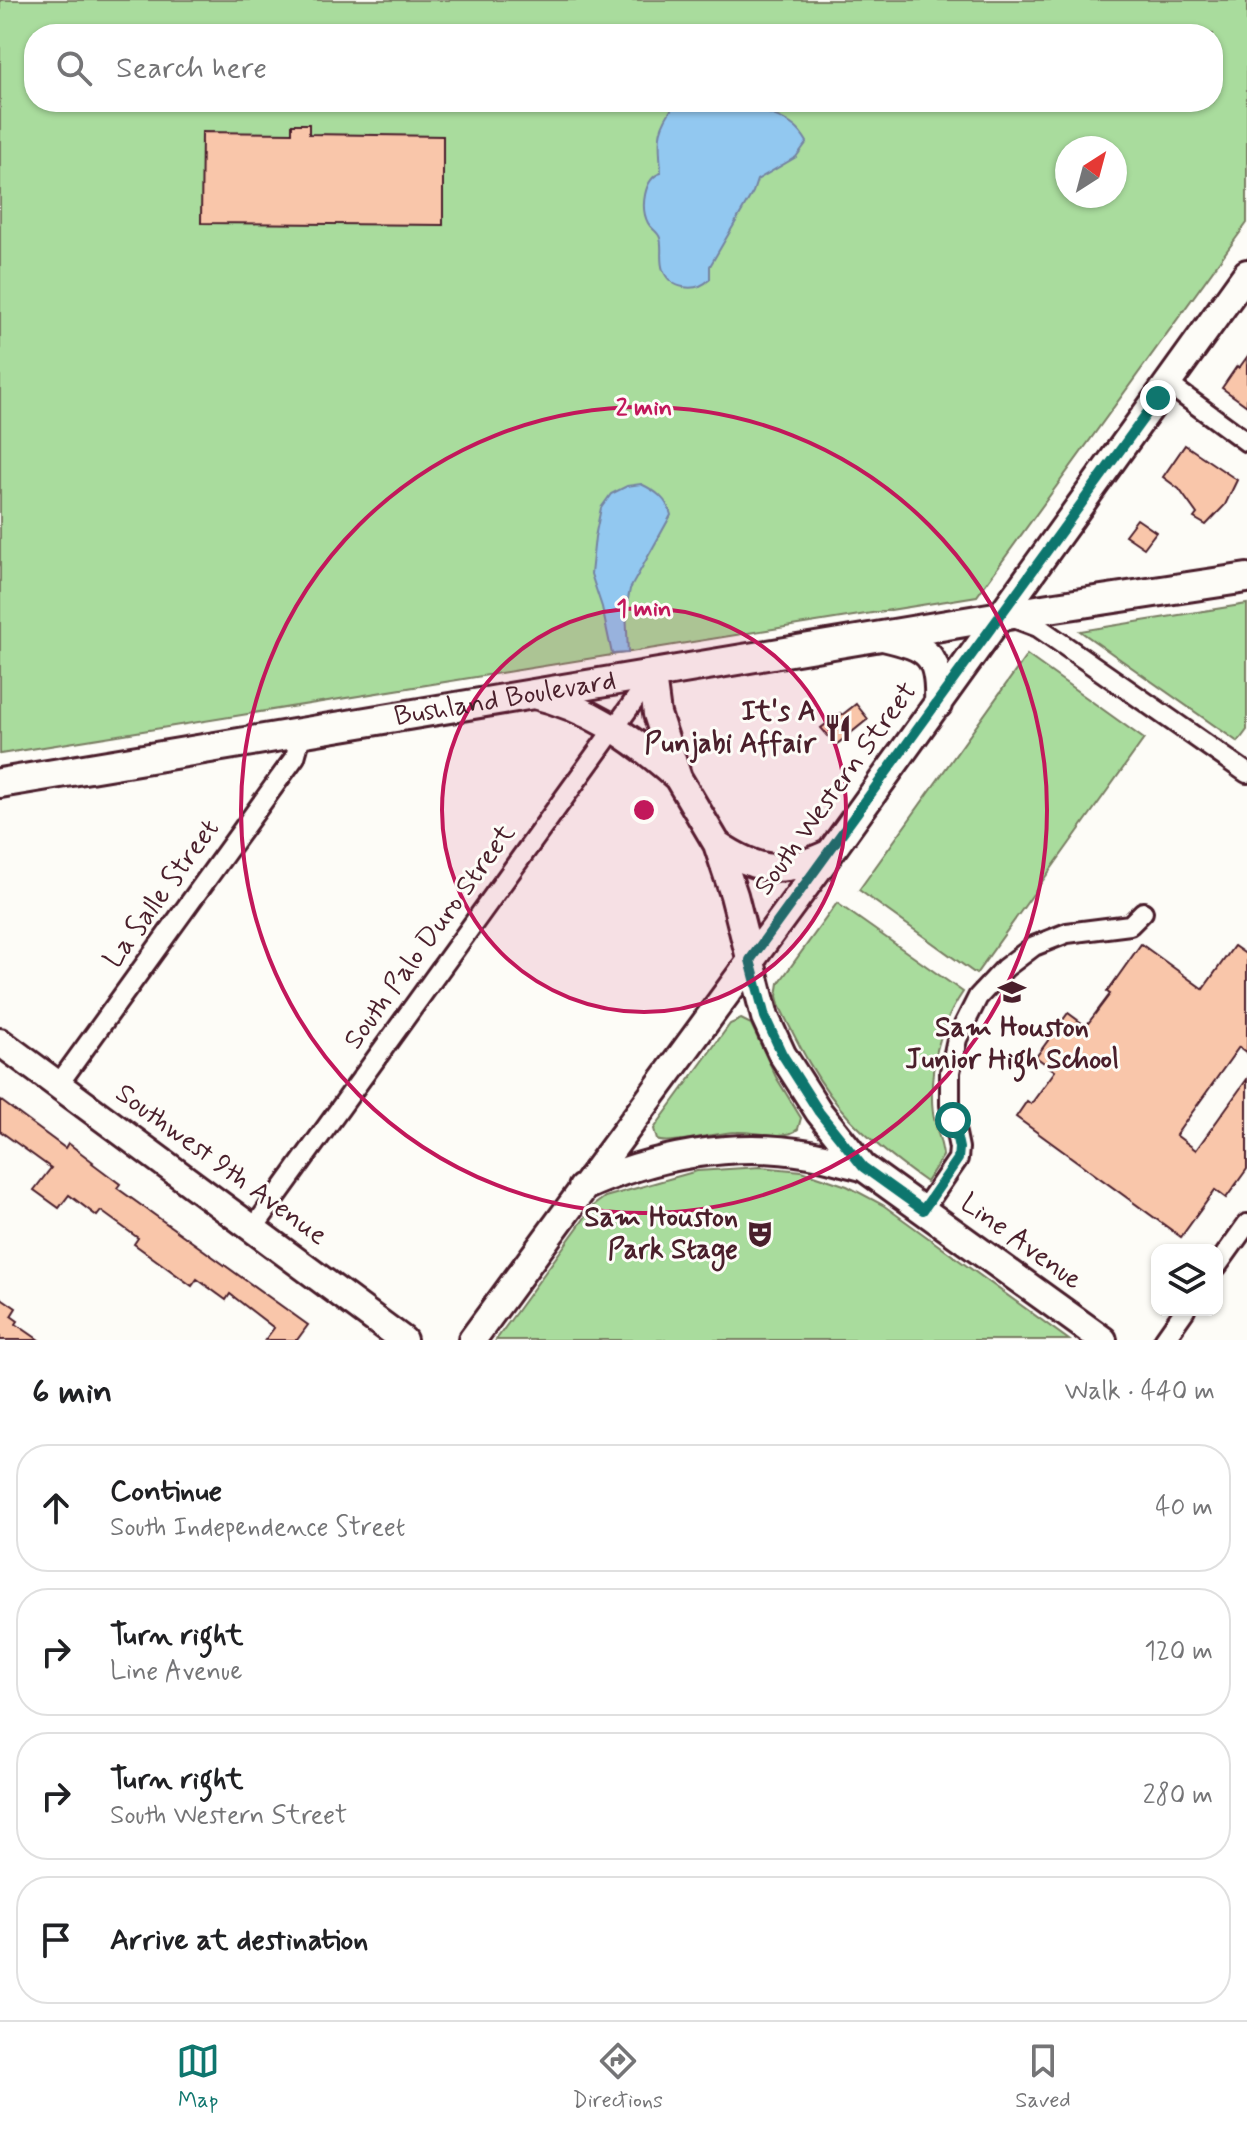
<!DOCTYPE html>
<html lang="en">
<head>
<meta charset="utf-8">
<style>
	:root { --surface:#fff; --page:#f6f6f6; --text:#202124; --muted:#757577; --line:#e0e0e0; --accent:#0f766e }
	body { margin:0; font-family:Mynerve,sans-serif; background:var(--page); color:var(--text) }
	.controls { position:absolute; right:24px; bottom:24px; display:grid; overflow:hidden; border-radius:16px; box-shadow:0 2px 6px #0004 }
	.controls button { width:72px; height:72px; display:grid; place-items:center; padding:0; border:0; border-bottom:2px solid var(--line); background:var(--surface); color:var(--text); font:40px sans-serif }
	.compass { position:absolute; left:1055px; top:136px; width:72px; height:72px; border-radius:50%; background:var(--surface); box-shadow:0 2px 6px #0004; rotate:36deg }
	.stop { position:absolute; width:24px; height:24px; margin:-18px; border:6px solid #0f766e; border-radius:50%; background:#fff }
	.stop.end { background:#0f766e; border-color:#fff; box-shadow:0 2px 8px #0008 }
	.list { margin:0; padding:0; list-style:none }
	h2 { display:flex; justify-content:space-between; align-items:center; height:104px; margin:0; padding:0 32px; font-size:34px }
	h2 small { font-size:26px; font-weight:400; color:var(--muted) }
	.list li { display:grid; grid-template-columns:52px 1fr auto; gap:24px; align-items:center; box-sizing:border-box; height:128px; margin:0 16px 16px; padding:0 16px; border:2px solid var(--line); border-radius:32px }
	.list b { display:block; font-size:30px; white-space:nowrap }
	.list p { margin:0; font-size:26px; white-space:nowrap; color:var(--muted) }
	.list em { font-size:26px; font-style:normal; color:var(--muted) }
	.icon { flex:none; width:44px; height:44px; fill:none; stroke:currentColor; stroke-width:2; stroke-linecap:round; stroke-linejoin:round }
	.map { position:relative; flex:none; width:1247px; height:1340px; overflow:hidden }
	.search { position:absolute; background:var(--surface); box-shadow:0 2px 6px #0004; left:24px; right:24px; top:24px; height:88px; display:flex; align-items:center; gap:20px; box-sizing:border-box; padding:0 28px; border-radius:32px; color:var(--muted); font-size:30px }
	.sheet { height:680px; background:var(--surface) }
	nav { display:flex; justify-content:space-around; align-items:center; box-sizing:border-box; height:112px; border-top:2px solid var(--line); background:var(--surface); font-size:22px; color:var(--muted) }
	nav a { display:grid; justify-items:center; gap:4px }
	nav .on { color:var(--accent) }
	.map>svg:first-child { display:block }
	.green { fill:#a9dc9d; stroke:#7a7e64; stroke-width:2; fill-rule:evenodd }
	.water { fill:#92c8f0; stroke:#7584a1; stroke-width:2 }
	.building { fill:#f9c6aa; stroke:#4a1f2b; stroke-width:2 }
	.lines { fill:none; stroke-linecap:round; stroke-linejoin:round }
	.street-casing { stroke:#4a1f2b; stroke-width:24 }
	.secondary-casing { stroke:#4a1f2b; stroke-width:32 }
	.primary-casing { stroke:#4a1f2b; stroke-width:34 }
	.street { stroke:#fdfcf7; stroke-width:18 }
	.secondary { stroke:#fdfcf7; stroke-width:26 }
	.primary { stroke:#fdfcf7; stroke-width:28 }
	.route { stroke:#0f766e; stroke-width:10 }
	.ring { fill:none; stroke:#c2185b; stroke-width:4 }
	.labels { text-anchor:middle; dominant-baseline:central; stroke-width:6; stroke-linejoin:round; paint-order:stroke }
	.street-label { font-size:28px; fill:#4a1f2b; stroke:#fdfcf7 }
	.poi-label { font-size:28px; font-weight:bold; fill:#4a1f2b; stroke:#fdfcf7; text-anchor:end }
	.centre { fill:#c2185b; stroke:#fdfcf7; stroke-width:4 }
	.ring-label { font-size:24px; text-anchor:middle; font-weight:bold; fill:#c2185b; stroke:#fdfcf7; stroke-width:6; stroke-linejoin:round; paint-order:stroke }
</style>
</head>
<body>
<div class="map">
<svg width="1247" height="1340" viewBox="0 0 1247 1340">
	<rect width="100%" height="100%" fill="#fdfcf7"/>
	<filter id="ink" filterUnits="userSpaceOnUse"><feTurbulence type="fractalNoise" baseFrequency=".0125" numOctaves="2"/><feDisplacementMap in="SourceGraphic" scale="16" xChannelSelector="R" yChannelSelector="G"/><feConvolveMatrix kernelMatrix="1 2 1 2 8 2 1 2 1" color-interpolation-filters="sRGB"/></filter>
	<g filter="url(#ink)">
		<path class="green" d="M0,0H1247V223L977,596L0,754ZM34,34H1213V102H34ZM1067,148H1115V196H1067Z
			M1247,604V730L1238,742L1080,631Z
			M1027,655L1144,739L976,974L859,890Z
			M837,903L963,992C939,1027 928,1070 933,1113C935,1127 942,1142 943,1156L926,1182C899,1163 872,1142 849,1118C819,1086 798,1044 779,1005L777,996L779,983Z
			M741,1019L751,1024L776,1077L801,1118L798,1129C785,1141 754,1131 737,1132C719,1132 668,1146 657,1140L654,1129L660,1120L730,1024Z
			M760,1167L802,1171L847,1186L883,1205L1069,1340H496L594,1205L605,1197L697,1171Z"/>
		<path class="water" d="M692,102C721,102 772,108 795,127C800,131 804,137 807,142L796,157L757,180L753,192L710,266V279C696,293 671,290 663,270C659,260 663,248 660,238C658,231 651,229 648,223C640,208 644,178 661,173C660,141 654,133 675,104Z
			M641,484C656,491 667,499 671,515L630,589L626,609L628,653L612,654L602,607L591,574L595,537L601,508L611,494L627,486Z"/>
		<path class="building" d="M292,124H309V134L443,136V225L201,223L202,132L292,133Z
			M1247,357V406L1222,388L1237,366L1239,368Z
			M1185,445L1237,480L1225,505L1206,525L1194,518L1197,514L1179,489L1163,477Z
			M1137,519L1156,532L1144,548L1125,535Z
			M856,704L868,719L836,745L821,728L840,713L842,715Z
			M1141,944L1203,989L1234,946L1247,955V1053L1239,1047L1176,1135L1196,1150L1247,1079V1169L1226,1198L1215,1190L1181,1237L1016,1117L1027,1101L1031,1104L1055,1071L1036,1057L1068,1013L1086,1026L1110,994L1107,992Z
			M0,1100L65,1148L68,1143L93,1162L92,1163L120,1184L117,1188L308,1325L297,1340H265L274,1328L230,1294L226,1300L197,1279L192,1286L134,1244L138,1238L101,1211L97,1216L69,1195L59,1208L34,1190L51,1168L0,1131Z
			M0,1297L16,1308L11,1316L18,1321L16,1324L39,1340H0Z"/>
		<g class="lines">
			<g class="street-casing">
				<path id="street" d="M1168,384L1247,442
					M1014,618L1038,627L1247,773
					M58,1085L295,757L302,732
					M923,1210L958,1159L959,1148L950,1105V1072L957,1039L978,997L1005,968L1034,946L1067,933L1130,925L1143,912
					M253,1229L652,676
					M1217,1266L1247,1224
					M1164,1340L1185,1310"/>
			</g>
			<g class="secondary-casing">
				<path id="secondary" d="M883,637C930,648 940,655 938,705
					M652,676L657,714L678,778L717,844L734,895L765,1017L782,1054L819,1112L863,1167L1103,1340
					M531,694C589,708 632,737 676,776
					M717,844C759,873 784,875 830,853
					M0,1042L403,1340
					M582,1188C652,1156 733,1140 810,1154C827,1157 845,1163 863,1167
					M472,1340L830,853L1247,273"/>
			</g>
			<g class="primary-casing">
				<g id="primary">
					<path id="s1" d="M0,783L1049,608L1247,578"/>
				</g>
			</g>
			<use href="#street" class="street"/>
			<use href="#secondary" class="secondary"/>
			<use href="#primary" class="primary"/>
		</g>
	</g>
	<g class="lines" filter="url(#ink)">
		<path class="route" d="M953,1120L959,1148L958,1159L923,1210L863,1167L819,1112L782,1054L765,1017L750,960L1158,398"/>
	</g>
	<circle cx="644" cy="810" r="202" fill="#c2185b" fill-opacity=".12"/>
	<g class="ring">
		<circle cx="644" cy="810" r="202"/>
		<circle cx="644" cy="810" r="403"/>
	</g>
	<defs>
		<g id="restaurant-bare" transform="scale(2.16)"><path d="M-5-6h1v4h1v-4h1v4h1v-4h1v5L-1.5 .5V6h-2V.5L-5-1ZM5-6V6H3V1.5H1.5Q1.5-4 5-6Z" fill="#4a1f2b" stroke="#fdfcf7" stroke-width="2.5" paint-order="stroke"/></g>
		<g id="school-bare" transform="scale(2.16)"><path d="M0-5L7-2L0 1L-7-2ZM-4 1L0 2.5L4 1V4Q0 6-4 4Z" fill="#4a1f2b" stroke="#fdfcf7" stroke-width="2.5" paint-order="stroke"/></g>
		<g id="theatre-bare" transform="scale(2.16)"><path d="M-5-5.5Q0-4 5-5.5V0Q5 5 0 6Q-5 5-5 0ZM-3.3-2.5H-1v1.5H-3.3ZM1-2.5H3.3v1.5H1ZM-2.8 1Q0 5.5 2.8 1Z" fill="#4a1f2b" stroke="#fdfcf7" stroke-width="2.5" paint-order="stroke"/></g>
	</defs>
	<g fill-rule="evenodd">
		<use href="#restaurant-bare" x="838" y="728"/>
		<use href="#school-bare" x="1012" y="992"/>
		<use href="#theatre-bare" x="760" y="1234"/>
	</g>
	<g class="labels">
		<g class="street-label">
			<text stroke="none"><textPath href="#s1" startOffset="512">Bushland Boulevard</textPath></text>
			<text transform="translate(836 789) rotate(-54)">South Western Street</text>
			<text transform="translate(162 894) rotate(-54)">La Salle Street</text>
			<text transform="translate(430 937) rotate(-54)">South Palo Duro Street</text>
			<text transform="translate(221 1165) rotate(36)">Southwest 9th Avenue</text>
			<text transform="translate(1021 1242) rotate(36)">Line Avenue</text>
		</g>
		<g class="poi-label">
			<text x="816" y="712">It's A<tspan x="816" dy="32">Punjabi Affair</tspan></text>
			<text x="1012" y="1028" text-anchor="middle">Sam Houston<tspan x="1012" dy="32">Junior High School</tspan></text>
			<text x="738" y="1218">Sam Houston<tspan x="738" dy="32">Park Stage</tspan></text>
		</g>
	</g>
	<circle cx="644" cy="810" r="12" class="centre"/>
	<g class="ring-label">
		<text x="644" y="415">2 min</text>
		<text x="644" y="616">1 min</text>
	</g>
</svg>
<div class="controls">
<button><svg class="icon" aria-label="layers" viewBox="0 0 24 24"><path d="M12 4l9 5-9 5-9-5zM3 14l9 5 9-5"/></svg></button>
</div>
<svg class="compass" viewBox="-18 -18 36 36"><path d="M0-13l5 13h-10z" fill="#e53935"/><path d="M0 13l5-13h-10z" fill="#757577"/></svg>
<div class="stop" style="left:953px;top:1120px"></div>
<div class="stop end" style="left:1158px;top:398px"></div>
<div class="search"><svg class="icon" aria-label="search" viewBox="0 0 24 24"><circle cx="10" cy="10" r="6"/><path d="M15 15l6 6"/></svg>Search here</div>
</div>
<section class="sheet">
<h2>6 min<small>Walk · 440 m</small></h2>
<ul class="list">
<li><svg class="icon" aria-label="ahead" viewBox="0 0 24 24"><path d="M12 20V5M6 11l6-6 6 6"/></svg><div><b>Continue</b><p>South Independence Street</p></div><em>40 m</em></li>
<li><svg class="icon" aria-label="right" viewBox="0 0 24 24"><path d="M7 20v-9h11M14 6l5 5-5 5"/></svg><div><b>Turn right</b><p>Line Avenue</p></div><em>120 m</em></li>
<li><svg class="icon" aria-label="right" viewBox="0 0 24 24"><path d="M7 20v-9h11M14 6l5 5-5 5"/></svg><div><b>Turn right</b><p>South Western Street</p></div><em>280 m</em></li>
<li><svg class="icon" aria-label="arrive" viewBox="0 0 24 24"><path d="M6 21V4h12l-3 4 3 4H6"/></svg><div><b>Arrive at destination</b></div></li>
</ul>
</section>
<nav>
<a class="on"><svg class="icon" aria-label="map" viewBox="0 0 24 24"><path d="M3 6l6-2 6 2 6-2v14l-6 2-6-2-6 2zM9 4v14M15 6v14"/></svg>Map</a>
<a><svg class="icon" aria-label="directions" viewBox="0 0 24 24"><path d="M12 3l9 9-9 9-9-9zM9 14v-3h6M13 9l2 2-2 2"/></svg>Directions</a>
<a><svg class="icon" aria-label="saved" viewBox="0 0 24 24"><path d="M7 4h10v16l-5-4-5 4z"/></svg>Saved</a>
</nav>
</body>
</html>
